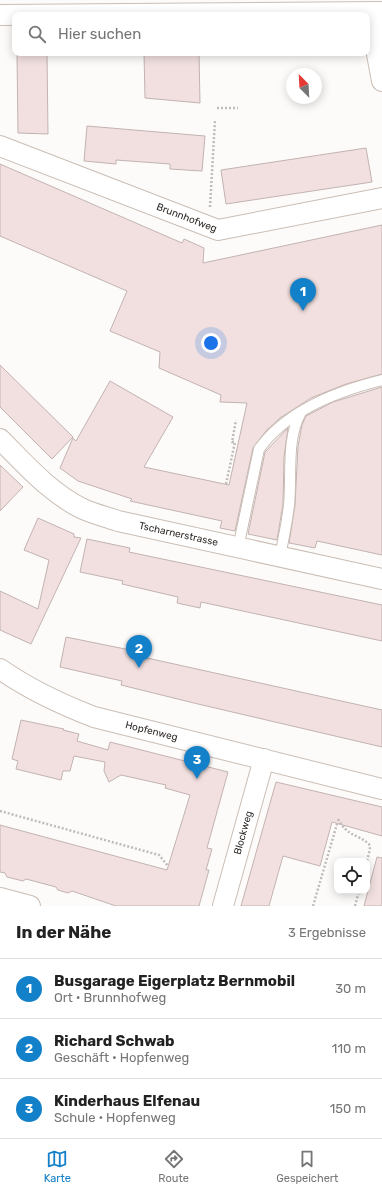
<!DOCTYPE html>
<html lang="de">
<head>
<meta charset="utf-8">
<style>
	:root { --surface:#fff; --page:#f2f2f2; --text:#222; --muted:#767676; --line:#e0e0e0; --accent:#1380ca }
	body { margin:0; font-family:Rubik,sans-serif; background:var(--page); color:var(--text) }
	.controls { position:absolute; right:12px; bottom:12px; display:grid; overflow:hidden; border-radius:8px; box-shadow:0 2px 10px #0003 }
	.controls button { width:36px; height:36px; display:grid; place-items:center; padding:0; border:0; border-bottom:1px solid var(--line); background:var(--surface); color:var(--text); font:20px sans-serif }
	.compass { position:absolute; left:286px; top:68px; width:36px; height:36px; border-radius:50%; background:var(--surface); box-shadow:0 2px 10px #0003; rotate:336deg }
	.you { position:absolute; left:211px; top:343px; width:14px; height:14px; margin:-10px; border:3px solid #fff; border-radius:50%; background:#1a73e8; box-shadow:0 0 0 6px #1a73e833 }
	.badge { display:grid; place-items:center; width:26px; height:26px; border-radius:50%; background:var(--accent); color:#fff; font-size:13px; font-weight:700 }
	.pin { position:absolute; translate:-50% -33px; filter:drop-shadow(0 1px 2px #0008) }
	.pin::after { content:''; position:absolute; top:21px; width:14px; height:12px; background:inherit; clip-path:polygon(0 0,100% 0,50% 100%) }
	.list { margin:0; padding:0; list-style:none }
	h2 { display:flex; justify-content:space-between; align-items:center; height:52px; margin:0; padding:0 16px; font-size:17px }
	h2 small { font-size:13px; font-weight:400; color:var(--muted) }
	.list li { display:grid; grid-template-columns:26px 1fr auto; gap:12px; align-items:center; box-sizing:border-box; height:60px; padding:0 16px; border-top:1px solid var(--line) }
	.list b { display:block; font-size:15px; white-space:nowrap }
	.list p { margin:0; font-size:13px; white-space:nowrap; color:var(--muted) }
	.list em { font-size:13px; font-style:normal; color:var(--muted) }
	.icon { flex:none; width:22px; height:22px; fill:none; stroke:currentColor; stroke-width:2; stroke-linecap:round; stroke-linejoin:round }
	.map { position:relative; flex:none; width:382px; height:906px; overflow:hidden }
	.search { position:absolute; background:var(--surface); box-shadow:0 2px 10px #0003; left:12px; right:12px; top:12px; height:44px; display:flex; align-items:center; gap:10px; box-sizing:border-box; padding:0 14px; border-radius:8px; color:var(--muted); font-size:15px }
	.sheet { height:232px; background:var(--surface) }
	nav { display:flex; justify-content:space-around; align-items:center; box-sizing:border-box; height:56px; border-top:1px solid var(--line); background:var(--surface); font-size:11px; color:var(--muted) }
	nav a { display:grid; justify-items:center; gap:2px }
	nav .on { color:var(--accent) }
	.map>svg:first-child { display:block }
	.building { fill:#f1e0df; stroke:#c2b3b1 }
	.lines { fill:none; stroke-linecap:round; stroke-linejoin:round }
	.service-casing { stroke:#cabeb5; stroke-width:12 }
	.minor-casing { stroke:#cabeb5; stroke-width:22 }
	.path { stroke:#bebbb9; stroke-width:2.5; stroke-dasharray:2 2; stroke-linecap:butt }
	.service { stroke:#fff; stroke-width:10 }
	.minor { stroke:#fff; stroke-width:20 }
	.labels { text-anchor:middle; dominant-baseline:central; stroke-width:4; stroke-linejoin:round; paint-order:stroke }
	.street-label { font-size:10px; fill:#2f2a27; stroke:#fff }
</style>
</head>
<body>
<div class="map">
<svg width="382" height="906" viewBox="0 0 382 906">
	<rect width="100%" height="100%" fill="#fdfbf9"/>
	<path class="building" d="M17,53H47L48,134L18,133Z
		M144,53H199L200,103L145,98Z
		M87,126L205,136L202,171L170,169V164L116,160V164L84,161Z
		M366,148L372,182L226,204L221,170Z
		M0,164L182,243L184,239L204,248L203,263L382,225V374L346,384L311,398L280,418L266,431L253,448L235,531L220,528L222,521L130,501L132,499L78,481L60,468L73,438L76,441L110,381L173,417L144,467L229,485L247,403L220,402L221,395L159,368L160,352L110,331L127,291L0,236Z
		M0,365L73,437L52,459L0,407Z
		M382,387V555L317,541L315,548L289,543L295,505L298,446L302,425L306,416L333,402Z
		M288,428L284,457L283,504L277,540L248,534L265,452Z
		M0,465L23,487L0,511Z
		M38,518L74,534V537L81,538L31,644L0,630V591L38,609L49,560L24,550Z
		M87,539L130,548L129,552L382,605V641L201,602L200,608L177,603L178,597L122,584L123,581L80,572Z
		M66,637L130,650L129,654L382,710V747L198,704L121,685L122,681L60,667Z
		M21,720L64,729L63,730L79,734L77,741L108,750L110,742L228,772L207,848L212,849L206,870H209L199,906H116L72,891L68,893L58,890L56,887L26,879L23,881L7,877L5,873L0,872V825L167,870L190,795L165,788L166,785L121,775L109,782L104,771L105,762L74,756L70,771H63L61,780L16,769L18,761L12,759Z
		M276,782L382,807V836L332,822L320,866L283,856L269,906H241Z
		M377,857L382,858V906H364Z"/>
	<g class="lines">
		<g class="service-casing">
			<path id="service" d="M238,548L259,449C287,410 337,391 382,380
				M280,557C283,540 287,523 289,505C292,475 286,439 301,412"/>
		</g>
		<g class="minor-casing">
			<g id="minor">
				<path d="M372,12L373,33L382,81"/>
				<path d="M0,15L382,12"/>
				<path id="s1" d="M0,146L218,230L382,198"/>
				<path id="s2" d="M0,439C26,465 50,493 83,509C94,514 107,517 118,521L382,579"/>
				<path id="s3" d="M0,669C30,690 60,704 94,717L382,789"/>
				<path d="M0,898L30,906"/>
				<path id="s4" d="M223,906L264,759"/>
			</g>
		</g>
		<path class="path" d="M217,108H238
			M210,207L215,120
			M226,484L235,442H232L236,420
			M0,811L159,855L168,866
			M338,819C348,837 356,833 369,844L370,849L367,861
			M313,906L337,824
			M355,906L359,891"/>
		<use href="#service" class="service"/>
		<use href="#minor" class="minor"/>
	</g>
	<g class="labels">
		<g class="street-label">
			<text stroke="none"><textPath href="#s1" startOffset="200">Brunnhofweg</textPath></text>
			<text stroke="none"><textPath href="#s2" startOffset="208">Tscharnerstrasse</textPath></text>
			<text stroke="none"><textPath href="#s3" startOffset="165">Hopfenweg</textPath></text>
			<text stroke="none"><textPath href="#s4" startOffset="76">Blockweg</textPath></text>
		</g>
	</g>
</svg>
<div class="controls">
<button><svg class="icon" aria-label="locate" viewBox="0 0 24 24"><circle cx="12" cy="12" r="6"/><path d="M12 2v4M12 18v4M2 12h4M18 12h4"/></svg></button>
</div>
<svg class="compass" viewBox="-18 -18 36 36"><path d="M0-13l5 13h-10z" fill="#e53935"/><path d="M0 13l5-13h-10z" fill="#767676"/></svg>
<div class="you"></div>
<div class="pin badge" style="left:303px;top:311px">1</div>
<div class="pin badge" style="left:139px;top:668px">2</div>
<div class="pin badge" style="left:197px;top:779px">3</div>
<div class="search"><svg class="icon" aria-label="search" viewBox="0 0 24 24"><circle cx="10" cy="10" r="6"/><path d="M15 15l6 6"/></svg>Hier suchen</div>
</div>
<section class="sheet">
<h2>In der Nähe<small>3 Ergebnisse</small></h2>
<ul class="list">
<li><span class="badge">1</span><div><b>Busgarage Eigerplatz Bernmobil</b><p>Ort · Brunnhofweg</p></div><em>30 m</em></li>
<li><span class="badge">2</span><div><b>Richard Schwab</b><p>Geschäft · Hopfenweg</p></div><em>110 m</em></li>
<li><span class="badge">3</span><div><b>Kinderhaus Elfenau</b><p>Schule · Hopfenweg</p></div><em>150 m</em></li>
</ul>
</section>
<nav>
<a class="on"><svg class="icon" aria-label="map" viewBox="0 0 24 24"><path d="M3 6l6-2 6 2 6-2v14l-6 2-6-2-6 2zM9 4v14M15 6v14"/></svg>Karte</a>
<a><svg class="icon" aria-label="directions" viewBox="0 0 24 24"><path d="M12 3l9 9-9 9-9-9zM9 14v-3h6M13 9l2 2-2 2"/></svg>Route</a>
<a><svg class="icon" aria-label="saved" viewBox="0 0 24 24"><path d="M7 4h10v16l-5-4-5 4z"/></svg>Gespeichert</a>
</nav>
</body>
</html>
